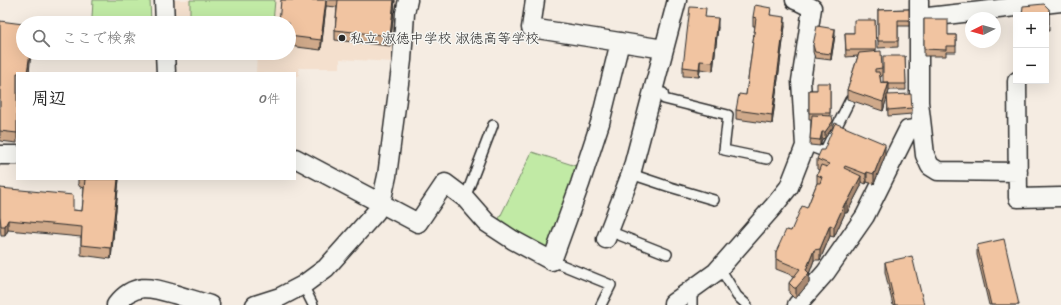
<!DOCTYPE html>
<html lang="ja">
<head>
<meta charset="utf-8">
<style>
	:root { --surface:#fff; --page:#f2f2f2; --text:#222; --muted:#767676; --line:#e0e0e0 }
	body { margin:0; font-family:Sriracha,"Klee One",sans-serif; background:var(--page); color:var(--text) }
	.controls { position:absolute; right:12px; top:12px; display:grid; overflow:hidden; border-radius:0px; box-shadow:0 4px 16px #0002 }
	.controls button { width:36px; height:36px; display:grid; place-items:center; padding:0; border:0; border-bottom:1px solid var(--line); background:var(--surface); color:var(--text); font:20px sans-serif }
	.compass { position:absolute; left:965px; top:12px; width:36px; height:36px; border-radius:50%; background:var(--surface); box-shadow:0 4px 16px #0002; rotate:265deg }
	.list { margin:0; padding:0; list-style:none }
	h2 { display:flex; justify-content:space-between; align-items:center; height:52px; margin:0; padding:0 16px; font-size:17px }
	h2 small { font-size:13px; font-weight:400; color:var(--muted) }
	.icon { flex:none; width:22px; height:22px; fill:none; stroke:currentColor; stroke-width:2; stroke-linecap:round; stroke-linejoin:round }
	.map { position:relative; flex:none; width:1061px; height:305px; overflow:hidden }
	.search { position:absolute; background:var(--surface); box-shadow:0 4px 16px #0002; left:16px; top:16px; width:280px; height:44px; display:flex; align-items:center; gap:10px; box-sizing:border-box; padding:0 14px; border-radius:22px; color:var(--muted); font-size:15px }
	.panel { position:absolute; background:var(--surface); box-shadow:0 4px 16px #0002; left:16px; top:72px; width:280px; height:108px; border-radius:0px }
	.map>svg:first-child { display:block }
	.built { fill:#f4e0ce }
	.green { fill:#c1eaa5; stroke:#768a68 }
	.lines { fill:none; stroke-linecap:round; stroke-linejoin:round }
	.service-casing { stroke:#2b2b2b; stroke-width:12 }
	.minor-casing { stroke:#2b2b2b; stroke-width:21 }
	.service { stroke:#f6f6f2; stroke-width:9 }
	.minor { stroke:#f6f6f2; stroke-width:18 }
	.wall { fill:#cfa98a; stroke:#2b2b2b }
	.shaded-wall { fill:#a98971; stroke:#2b2b2b }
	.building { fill:#f1c4a1; stroke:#2b2b2b }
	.poi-dot { fill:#2b2b2b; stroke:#f6f6f2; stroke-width:1.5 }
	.labels { text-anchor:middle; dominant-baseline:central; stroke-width:3; stroke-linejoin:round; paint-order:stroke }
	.poi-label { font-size:14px; fill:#2b2b2b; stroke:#f6f6f2; text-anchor:start }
</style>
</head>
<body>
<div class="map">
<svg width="1061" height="305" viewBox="0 0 1061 305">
	<rect width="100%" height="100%" fill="#f5ece2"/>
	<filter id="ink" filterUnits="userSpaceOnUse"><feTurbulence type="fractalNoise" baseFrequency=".025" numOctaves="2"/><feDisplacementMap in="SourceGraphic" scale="8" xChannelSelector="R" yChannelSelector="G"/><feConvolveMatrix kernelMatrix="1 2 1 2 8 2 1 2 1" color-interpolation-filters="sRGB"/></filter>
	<g filter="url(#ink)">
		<path class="built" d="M172,0H399L393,62L340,59V68H299V76H295V73H256L257,53H289V23H173Z"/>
		<path class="green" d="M93,0H150L151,23L96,22L92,18Z
			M190,0H275L273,23L190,16Z
			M532,152L579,167L549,250L498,221Z"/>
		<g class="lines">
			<g class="service-casing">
				<path id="service" d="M653,91L663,93L664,99L728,115L724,150L767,159
					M805,146L811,147L824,152L850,100
					M631,174L670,187L714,200
					M465,198L493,125
					M609,231L667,254
					M552,261L611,285L601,305
					M720,268L737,296L747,305
					M303,285L313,305
					M692,305V290"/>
			</g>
			<g class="minor-casing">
				<path id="minor" d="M164,0L165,23
					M535,0L531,28L664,49
					M919,0V102L922,128L925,155L930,166L938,171L1018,172
					M919,18L1061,2
					M165,53L166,73
					M1017,81L1018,198L1061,197
					M0,155H17
					M295,158L418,223L445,183L465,198L487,223L513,240L552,261L580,184L600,123L620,42
					M606,239L631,174L677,0
					M116,305C134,282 150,287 174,294C186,298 198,301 210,305
					M255,305L280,297L303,285L326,268L376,212L381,203L387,176L402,60L405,13L408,0
					M673,305V303L716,272L773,207L789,187L805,146L801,81L812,8L800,2L795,0
					M797,305L826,272L865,216L908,130L922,128"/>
			</g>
			<use href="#service" class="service"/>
			<use href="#minor" class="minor"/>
		</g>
		<path class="wall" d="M281,0H395L390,46L335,40V30L337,7L326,6L321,50L289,46V23Z
			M909,9V26H898V47L878,48V10Z
			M1049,9V31H1046V15Z
			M771,15L785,26L772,124L736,119V110L746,95L755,26H753V17Z
			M706,17L718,27L713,71L700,69L699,77L683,76V67Z
			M924,19L948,35H956V52H946V56H924Z
			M875,20L876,52L882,68V76L880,77L881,83L883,82L905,56L906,90H889L888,95L912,108V114L888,116L887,96L883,111L847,99V90L858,56L846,57L845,33H854Z
			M0,21L17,73V143L0,141Z
			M835,35L831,60L815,58L813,52V45Z
			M830,83V116L833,127L825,138L822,139L820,146L810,145L811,119H809V90H817Z
			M885,156L874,184L867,182L866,184L861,182V186L847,213H845L834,237L830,236L820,260H814L809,274V283L796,298H794L789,293V283L794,276L776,269V252L807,208L817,183V175L819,170L817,169V159Z
			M78,179H119L111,259L81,255V237L8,230L5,236H1L0,226V188L73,210L82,211L84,188L80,187L78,184Z
			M977,245L1019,305H989L977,255Z
			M885,262L924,305H893L885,272Z"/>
		<path class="shaded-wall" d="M326,0V6L321,50V40Z
			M394,0H395L390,46V36Z
			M785,17V26L772,124V115Z
			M718,18V27L713,71V62Z
			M835,29V35L831,60V54Z
			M30,53H31L29,73H27Z
			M700,61V69L699,77V69Z
			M889,82V91L883,111V102Z
			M833,121V127L825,138V132Z
			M822,132V139L820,146V140Z
			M885,146V156L874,184V174Z
			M867,172V182L866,184V174Z
			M861,176V186L847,213V203Z
			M118,179H119L111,259V248Z
			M845,203V213L834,237V227Z
			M8,220V230L5,236V226Z
			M830,225V236L820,260V249Z
			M814,250V260L809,274V283L796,298V288L806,270Z"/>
		<path class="building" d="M281,0H326L321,40L289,36V23H279Z
			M338,0H394L390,36L335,30Z
			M1044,4L1049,9V24H1046V15H1022L1023,6Z
			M755,5L771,8L770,15L785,17L772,115L736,110L739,94L746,95L756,18L753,17Z
			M690,7L706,8L705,17L718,18L713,62L700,61L699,69L683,67Z
			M909,9V20H898V41H878V10Z
			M924,19H948V35H956V46H946V50L924,49Z
			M854,20H875L876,50H846L845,33H854Z
			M0,21L23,24V53H30L27,73H17V133L0,131Z
			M817,26L835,29L831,54L815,52L813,45Z
			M881,51L882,68L875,69V72H879L881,83L889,82L883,102L847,90L859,53Z
			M883,56H905L906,84H889V82H883Z
			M817,83H830V113H809V90H817Z
			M911,94L912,108L888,110L887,95Z
			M812,115L832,116L833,121L825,132H822L820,140L810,139Z
			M835,123L885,144V146L874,174L867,172L866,174L845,166L844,168L861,176L847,203H845L834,227L830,225L820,249L814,250L806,270L809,273L796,288H794L789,283L800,269L776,259V252L786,230L791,231L802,206L807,208L817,183H820L822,177L817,175L821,165L827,167L829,164L817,159L821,150H824Z
			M85,179H118L111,248L81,245L82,227L8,220L5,226H1L0,216V188L73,195V210L82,211Z
			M1004,239L1019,305H991L977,245Z
			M912,256L924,305H895L885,262Z"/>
	</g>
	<circle class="poi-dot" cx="342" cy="38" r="4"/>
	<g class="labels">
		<g class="poi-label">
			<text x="350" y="38">私立 淑徳中学校 淑徳高等学校</text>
		</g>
	</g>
</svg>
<div class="controls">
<button>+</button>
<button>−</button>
</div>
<svg class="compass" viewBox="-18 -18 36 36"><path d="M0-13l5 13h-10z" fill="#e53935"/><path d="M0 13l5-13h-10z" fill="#767676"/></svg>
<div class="search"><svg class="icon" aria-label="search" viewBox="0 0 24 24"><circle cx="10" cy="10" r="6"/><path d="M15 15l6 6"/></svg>ここで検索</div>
<section class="panel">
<h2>周辺<small>0件</small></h2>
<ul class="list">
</ul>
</section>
</div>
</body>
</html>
